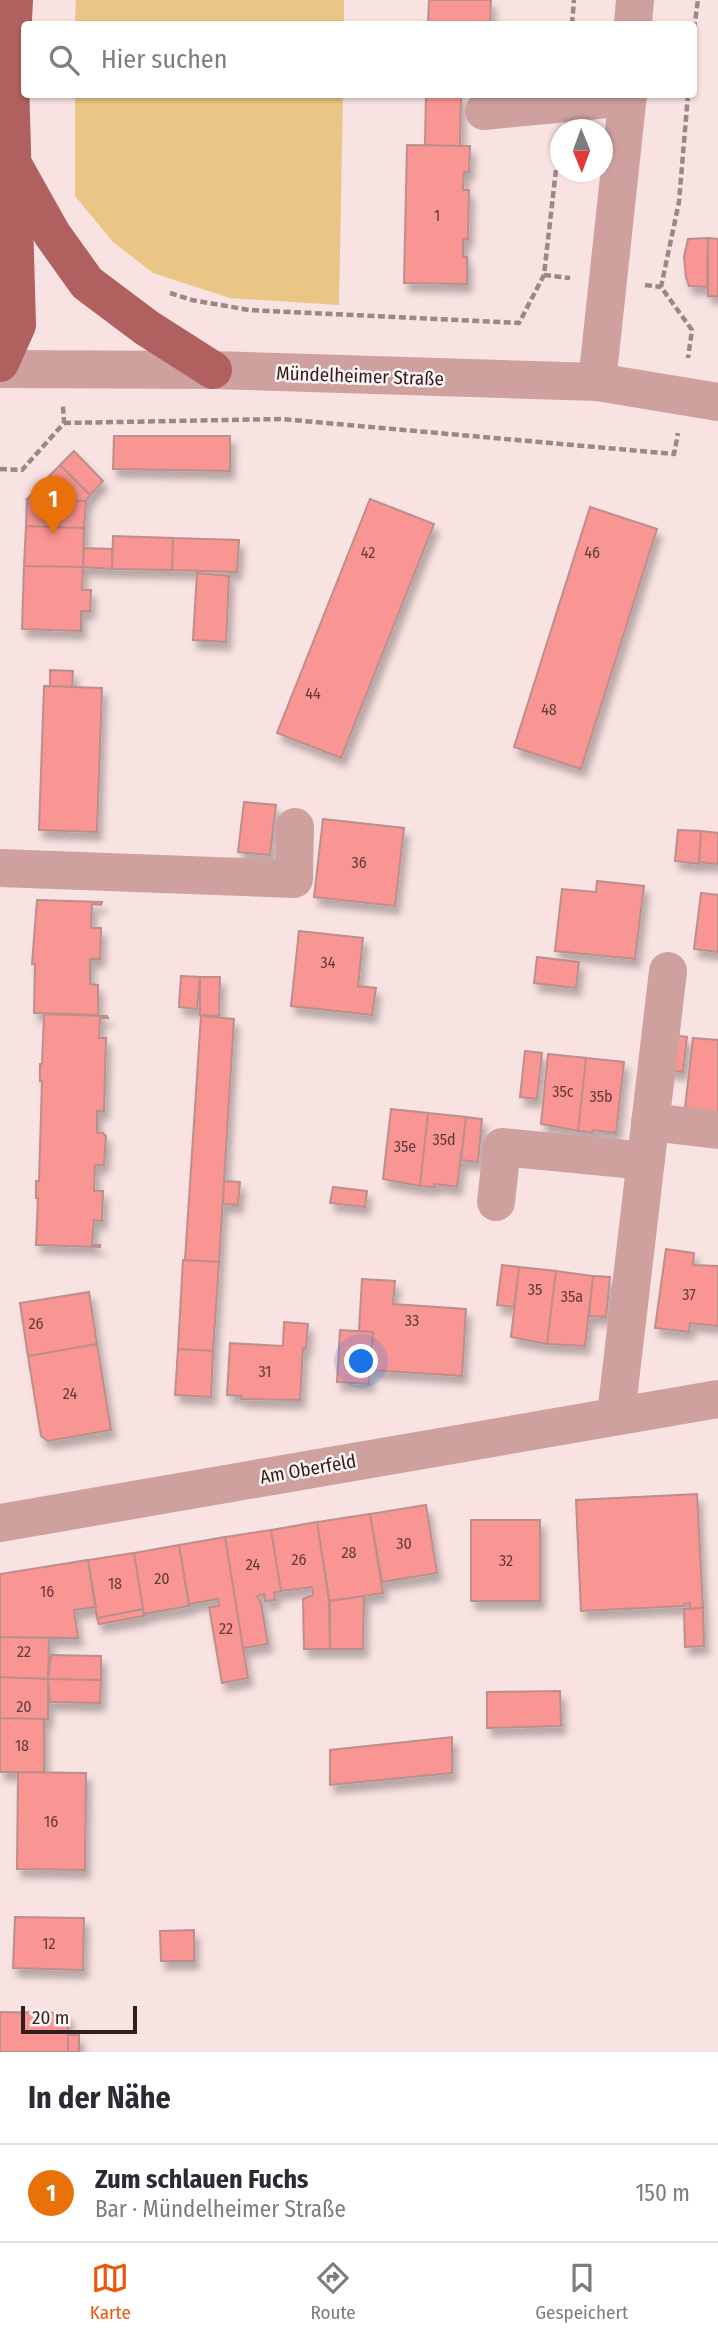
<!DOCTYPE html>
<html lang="de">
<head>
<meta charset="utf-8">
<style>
	:root { --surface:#fff; --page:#f7f7f7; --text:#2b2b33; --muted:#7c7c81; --line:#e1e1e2; --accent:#ea580c }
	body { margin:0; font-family:"Fira Sans Condensed",sans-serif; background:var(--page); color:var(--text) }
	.compass { position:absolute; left:550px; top:119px; width:63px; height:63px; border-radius:50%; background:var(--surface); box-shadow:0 2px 5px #0004; rotate:179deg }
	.scale { position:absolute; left:21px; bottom:18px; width:116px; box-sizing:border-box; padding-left:7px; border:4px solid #301f1e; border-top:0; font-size:19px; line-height:24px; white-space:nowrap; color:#301f1e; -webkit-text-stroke:5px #fef3f3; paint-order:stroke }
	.you { position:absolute; left:362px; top:1362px; width:24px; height:24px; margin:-18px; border:5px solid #fff; border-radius:50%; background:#1a73e8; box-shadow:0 0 0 10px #1a73e833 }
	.badge { display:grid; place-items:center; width:46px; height:46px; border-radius:50%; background:var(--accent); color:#fff; font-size:23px; font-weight:700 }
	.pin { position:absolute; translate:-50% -58px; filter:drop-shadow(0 2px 4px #0008) }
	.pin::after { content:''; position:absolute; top:37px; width:24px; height:21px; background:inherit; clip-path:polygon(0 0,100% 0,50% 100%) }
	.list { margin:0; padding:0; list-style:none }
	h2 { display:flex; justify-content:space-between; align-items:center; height:91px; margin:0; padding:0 28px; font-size:30px }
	h2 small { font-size:23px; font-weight:400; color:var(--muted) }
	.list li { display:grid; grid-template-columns:46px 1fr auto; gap:21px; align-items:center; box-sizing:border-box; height:98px; padding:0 28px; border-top:2px solid var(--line) }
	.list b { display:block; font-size:26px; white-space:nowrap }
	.list p { margin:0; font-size:23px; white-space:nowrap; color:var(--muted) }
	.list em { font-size:23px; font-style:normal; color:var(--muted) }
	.icon { flex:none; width:38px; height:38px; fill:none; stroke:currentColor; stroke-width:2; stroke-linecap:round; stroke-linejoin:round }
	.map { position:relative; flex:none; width:718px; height:2052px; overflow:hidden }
	.search { position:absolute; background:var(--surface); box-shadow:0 2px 5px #0004; left:21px; right:21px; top:21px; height:77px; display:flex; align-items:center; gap:18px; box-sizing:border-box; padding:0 24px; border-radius:7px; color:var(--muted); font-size:26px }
	.sheet { height:189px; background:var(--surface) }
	nav { display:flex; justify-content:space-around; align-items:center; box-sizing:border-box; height:98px; border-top:2px solid var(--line); background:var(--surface); font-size:19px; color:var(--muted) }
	nav a { display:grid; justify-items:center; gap:4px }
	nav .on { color:var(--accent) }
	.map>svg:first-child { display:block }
	.green { fill:#e9c586 }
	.building { fill:#f99592; stroke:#bc8e8c; stroke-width:2; filter:url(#shadow) }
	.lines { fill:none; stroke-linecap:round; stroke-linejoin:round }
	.path { stroke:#9b8786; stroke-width:4.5; stroke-dasharray:7 3.5; stroke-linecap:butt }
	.minor { stroke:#cea09e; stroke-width:38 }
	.major { stroke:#b0605f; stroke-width:38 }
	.labels { text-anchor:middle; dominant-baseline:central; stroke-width:5; stroke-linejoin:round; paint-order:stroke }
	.number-label { font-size:16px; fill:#623c3b }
	.street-label { font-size:19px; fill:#301f1e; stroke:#fef3f3 }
</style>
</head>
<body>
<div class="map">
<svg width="718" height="2052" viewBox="0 0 718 2052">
	<defs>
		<filter id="shadow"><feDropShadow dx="4.5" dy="8" stdDeviation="3.5" flood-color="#0004"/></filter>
	</defs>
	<rect width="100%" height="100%" fill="#f8e3e2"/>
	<path class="green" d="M76,0H344V24H75Z
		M75,95H343L339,305L230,298L153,273L113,242L75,196Z"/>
	<path class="building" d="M429,0H491L490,24H428Z
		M426,94H461L460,146L425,145Z
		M407,145L470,146L469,172H464L463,190H469L468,239H463V257H467V284L404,283Z
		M708,238L718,239V296H708Z
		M708,238L707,287L689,286L686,277L684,257L688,239Z
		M114,436H230V471L113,469Z
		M74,451L103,481L90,495L60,465Z
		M60,465L90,495L86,501L27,499Z
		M27,499L86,501L84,528L26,526Z
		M370,499L434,524L341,758L277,733Z
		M590,507L657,529L581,769L514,747Z
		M26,526L84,528L83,567L24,566Z
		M113,536L173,538L172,570L112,569Z
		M173,538L239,540L237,572L172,570Z
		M84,548L112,549V569L83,567Z
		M24,566L83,567L82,590H91L90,611H81V631L22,629Z
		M197,573L229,576L226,642L193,640Z
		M50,670L73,671L72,687L50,686Z
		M44,686L102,688L97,832L39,830Z
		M244,802L276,805L270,855L238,852Z
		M323,819L404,828L395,906L314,897Z
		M678,830L701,831L699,864L675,861Z
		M701,831L718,833V864L699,862Z
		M597,881L644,886L635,959L555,951L562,889L596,892Z
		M701,893L718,895V952L694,949Z
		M37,900L102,902L101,905L92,904L91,928H101L100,959H90V984L98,985V1015L34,1013L35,964H32Z
		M299,931L363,938L358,986L376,988L372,1015L291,1006Z
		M537,957L579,962L576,988L534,983Z
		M181,976L200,977L197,1009L179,1007Z
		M200,977H220L219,1016L200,1015Z
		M44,1014L107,1016L108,1018H100L99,1038H106L104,1111H97V1133H103L106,1136L104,1165H95L94,1191H103L102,1221L94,1220L92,1245H100V1247L36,1245L38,1198H36V1181H39L42,1081H40V1064H42Z
		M201,1016L234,1019L219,1262L185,1260Z
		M670,1035L687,1037L683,1072L666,1070Z
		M693,1038L718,1040V1115L685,1108Z
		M525,1051L542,1053L537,1099L520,1097Z
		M548,1054L586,1058L578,1131L541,1124Z
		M586,1058L624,1062L616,1133L593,1130L592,1133L578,1131Z
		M391,1109L428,1113L420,1186L383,1179Z
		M428,1113L466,1117L457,1187L434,1184V1187L420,1186Z
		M466,1117L482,1119L478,1162L461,1160Z
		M224,1181L240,1182L238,1205L223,1204Z
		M333,1187L367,1191L365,1207L330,1203Z
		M666,1249L694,1253L693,1265L718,1266V1326L690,1323L689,1332L655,1328Z
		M183,1260L219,1262L213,1351L178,1349Z
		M502,1265L519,1267L514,1307L497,1305Z
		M519,1267L556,1271L547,1344L511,1337Z
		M556,1271L593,1276L585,1346L547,1344Z
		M593,1276L610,1277L606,1317L589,1316Z
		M362,1279L395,1281L393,1304L466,1309L462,1376L370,1370L373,1332L359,1331Z
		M89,1292L97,1344L28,1356L20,1303Z
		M284,1322L308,1324L306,1348H303L300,1400L241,1399L242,1396L227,1395L230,1343L283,1346Z
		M340,1330L373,1332L369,1384L337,1382Z
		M97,1344L111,1430L48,1441L41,1436L28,1356Z
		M178,1349L213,1351L211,1397L175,1395Z
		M697,1494L703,1608L690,1609V1603L684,1604V1606L581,1611L576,1500Z
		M426,1505L437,1573L382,1582L370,1514Z
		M370,1514L383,1593L329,1601L317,1522Z
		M471,1520H540V1601H471Z
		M317,1522L330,1605V1649H304L303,1599L313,1595L312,1587L281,1591L271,1530Z
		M271,1530L281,1591L274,1593L275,1600L265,1601L264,1594L257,1596L261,1603L268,1644L243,1648L225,1537Z
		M225,1537L248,1678L222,1683L209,1607L219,1606L218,1599L189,1604L179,1545Z
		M179,1545L189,1606L144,1614L134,1553Z
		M134,1553L143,1609L97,1618L88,1560Z
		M88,1560L96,1607L74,1610L78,1638L0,1637V1574Z
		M364,1596L363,1649H330L329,1601Z
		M703,1608L704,1646L685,1647L684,1609Z
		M143,1609L144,1616L99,1624L97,1618Z
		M0,1637L49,1638L48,1679L0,1677Z
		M51,1655L101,1656V1680L48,1679Z
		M0,1677L48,1679V1719L0,1718Z
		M48,1679L101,1680L100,1703L50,1702Z
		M560,1691L561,1726L487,1728V1692Z
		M0,1718L44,1719V1772H0Z
		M452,1737V1773L330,1785V1750Z
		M18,1772L86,1773L85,1870L17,1869Z
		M15,1917L84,1918L83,1970L13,1968Z
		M194,1930V1961H161L160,1931Z
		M0,2012L68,2013V2052H0Z
		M68,2035H79V2052H68Z"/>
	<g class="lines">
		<path class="path" d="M572,24L574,0
			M694,29L698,0
			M688,94L679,202L661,287L692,330L688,358
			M544,275L570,278
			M645,285L661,287
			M170,293L192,300L249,310L519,323L544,275L559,143
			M64,423L281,419L674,454L678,433
			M0,469L22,470L64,423L63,406"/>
		<path class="minor" d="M633,24L635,0
			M484,111L628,97
			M0,369L213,370L597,382L718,402
			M597,382L628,94
			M0,868L294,879L295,827
			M650,1122L718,1130
			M496,1202L502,1147L646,1161
			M616,1415L668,971
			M0,1523L718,1399"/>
		<path class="major" d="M15,168L52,234L87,283L147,328L213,370
			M0,363L17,325L10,80L14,0"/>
	</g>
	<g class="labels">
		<g class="number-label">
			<text x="437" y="215">1</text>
			<text x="368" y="552">42</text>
			<text x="592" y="552">46</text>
			<text x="313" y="693">44</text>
			<text x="549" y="709">48</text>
			<text x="359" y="862">36</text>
			<text x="328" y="962">34</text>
			<text x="563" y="1091">35c</text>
			<text x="601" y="1096">35b</text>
			<text x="444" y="1139">35d</text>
			<text x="405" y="1146">35e</text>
			<text x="535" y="1289">35</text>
			<text x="689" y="1294">37</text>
			<text x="572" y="1296">35a</text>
			<text x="412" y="1320">33</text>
			<text x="36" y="1323">26</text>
			<text x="265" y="1371">31</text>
			<text x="70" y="1393">24</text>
			<text x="404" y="1543">30</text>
			<text x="349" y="1552">28</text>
			<text x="299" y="1559">26</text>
			<text x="506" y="1560">32</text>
			<text x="253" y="1564">24</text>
			<text x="162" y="1578">20</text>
			<text x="115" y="1583">18</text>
			<text x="47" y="1591">16</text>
			<text x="226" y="1628">22</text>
			<text x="24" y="1651">22</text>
			<text x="24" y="1706">20</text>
			<text x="22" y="1745">18</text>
			<text x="51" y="1821">16</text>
			<text x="49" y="1943">12</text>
		</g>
		<g class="street-label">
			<text transform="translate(360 376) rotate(2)">Mündelheimer Straße</text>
			<text transform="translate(308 1469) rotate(-10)">Am Oberfeld</text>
		</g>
	</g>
</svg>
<svg class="compass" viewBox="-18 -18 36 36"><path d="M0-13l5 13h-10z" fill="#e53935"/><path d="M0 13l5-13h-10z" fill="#7c7c81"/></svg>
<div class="scale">20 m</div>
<div class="you"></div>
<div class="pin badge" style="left:53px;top:534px;background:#e8710a">1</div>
<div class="search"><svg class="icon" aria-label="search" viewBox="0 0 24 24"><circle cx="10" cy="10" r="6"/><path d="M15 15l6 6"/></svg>Hier suchen</div>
</div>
<section class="sheet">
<h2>In der Nähe<small></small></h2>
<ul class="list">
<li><span class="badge" style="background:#e8710a">1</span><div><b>Zum schlauen Fuchs</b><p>Bar · Mündelheimer Straße</p></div><em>150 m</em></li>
</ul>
</section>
<nav>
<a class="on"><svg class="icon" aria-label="map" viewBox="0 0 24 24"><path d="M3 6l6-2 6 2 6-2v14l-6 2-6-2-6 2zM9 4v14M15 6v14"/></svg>Karte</a>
<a><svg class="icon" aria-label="directions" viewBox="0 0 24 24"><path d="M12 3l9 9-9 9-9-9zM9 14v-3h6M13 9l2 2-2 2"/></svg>Route</a>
<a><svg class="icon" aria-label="saved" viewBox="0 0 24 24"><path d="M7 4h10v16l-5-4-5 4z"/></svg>Gespeichert</a>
</nav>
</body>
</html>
